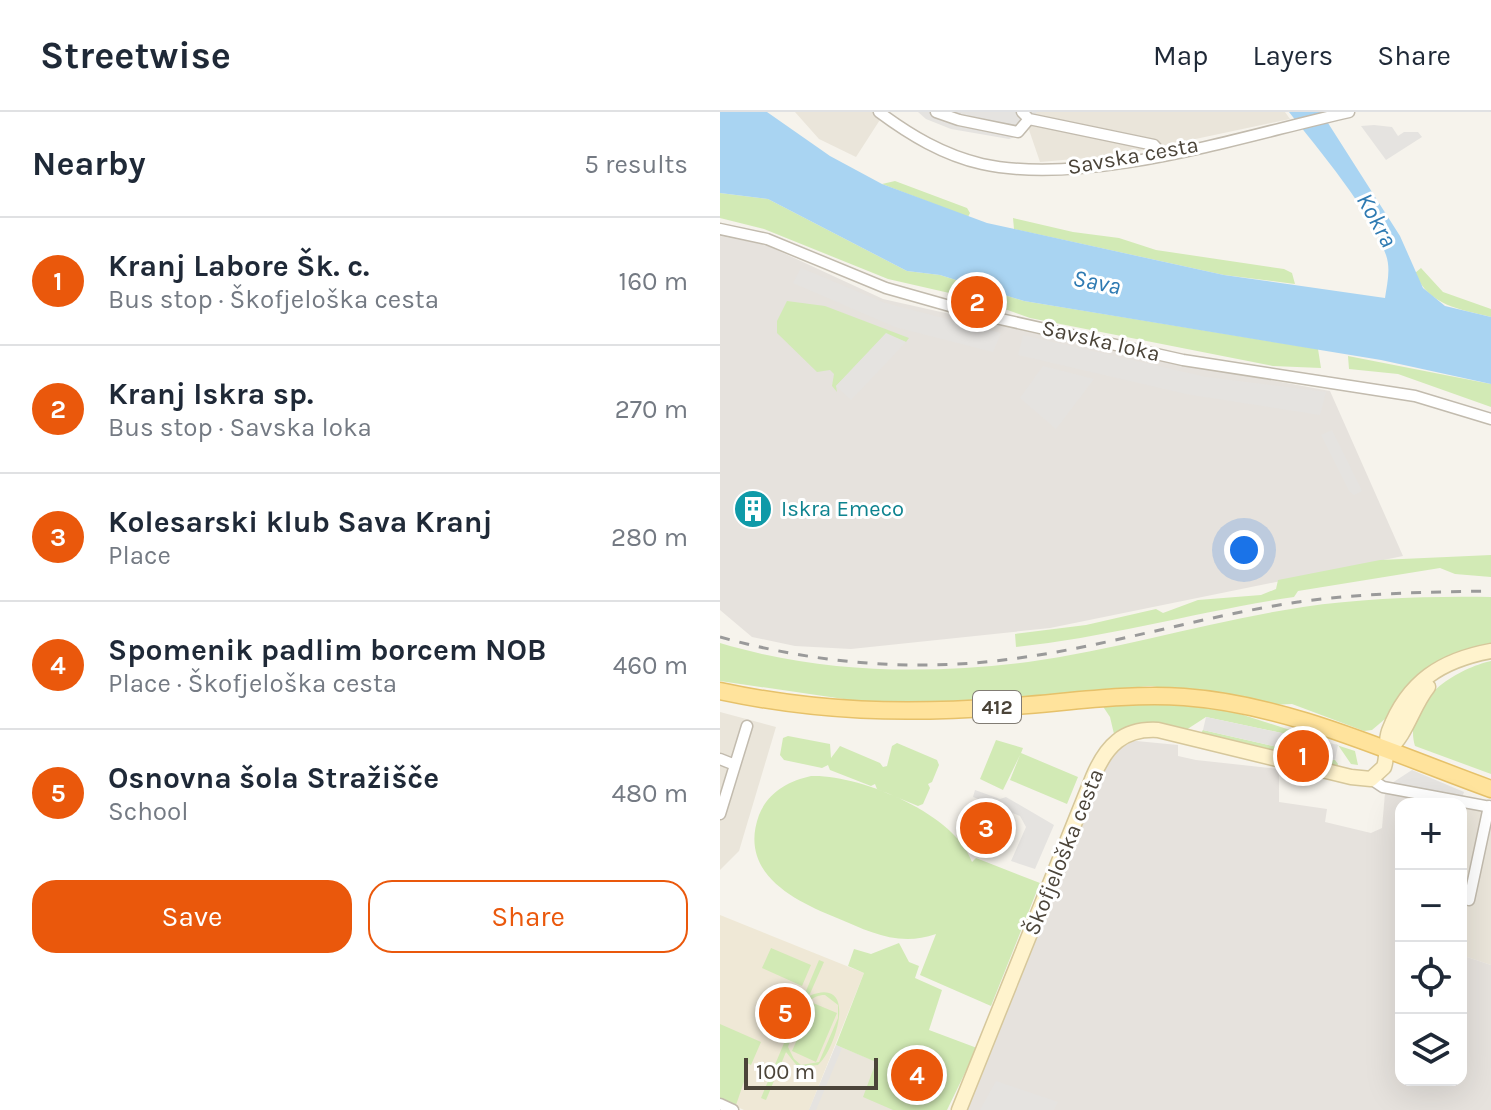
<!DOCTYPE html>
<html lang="en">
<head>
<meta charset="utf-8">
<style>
	:root { --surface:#fff; --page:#f2f2f3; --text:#1f2937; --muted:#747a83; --line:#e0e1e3; --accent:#ea580c }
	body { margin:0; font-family:Karla,sans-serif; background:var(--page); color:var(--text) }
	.controls { position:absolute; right:24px; bottom:24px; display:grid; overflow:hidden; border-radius:16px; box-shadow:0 8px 32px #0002 }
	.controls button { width:72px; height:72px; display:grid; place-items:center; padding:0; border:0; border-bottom:2px solid var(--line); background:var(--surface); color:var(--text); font:40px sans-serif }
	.scale { position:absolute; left:24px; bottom:20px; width:134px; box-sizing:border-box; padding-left:8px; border:4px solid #4b4439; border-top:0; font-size:22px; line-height:28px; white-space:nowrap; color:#4b4439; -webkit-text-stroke:6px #fff; paint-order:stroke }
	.you { position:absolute; left:524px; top:438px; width:28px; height:28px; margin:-20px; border:6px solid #fff; border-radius:50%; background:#1a73e8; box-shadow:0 0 0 12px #1a73e833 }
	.badge { display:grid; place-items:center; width:52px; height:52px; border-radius:50%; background:var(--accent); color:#fff; font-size:26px; font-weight:700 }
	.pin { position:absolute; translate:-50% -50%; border:4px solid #fff; box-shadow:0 2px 8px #0006 }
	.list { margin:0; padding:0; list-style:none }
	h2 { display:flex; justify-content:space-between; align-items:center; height:104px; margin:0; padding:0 32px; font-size:34px }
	h2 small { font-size:26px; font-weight:400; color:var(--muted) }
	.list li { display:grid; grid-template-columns:52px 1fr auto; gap:24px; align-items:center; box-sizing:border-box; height:128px; padding:0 32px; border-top:2px solid var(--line) }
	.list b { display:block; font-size:30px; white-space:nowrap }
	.list p { margin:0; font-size:26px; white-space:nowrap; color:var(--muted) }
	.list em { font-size:26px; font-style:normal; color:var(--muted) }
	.actions { display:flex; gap:16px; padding:24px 32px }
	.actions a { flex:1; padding:18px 0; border:2px solid var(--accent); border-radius:24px; text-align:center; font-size:28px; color:var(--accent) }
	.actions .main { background:var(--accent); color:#fff }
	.icon { flex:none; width:44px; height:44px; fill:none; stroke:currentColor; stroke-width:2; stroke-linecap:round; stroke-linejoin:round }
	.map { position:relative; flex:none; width:771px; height:998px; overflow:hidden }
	header { display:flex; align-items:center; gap:48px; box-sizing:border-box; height:112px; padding:0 40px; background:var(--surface); border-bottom:2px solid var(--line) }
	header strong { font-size:38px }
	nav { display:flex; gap:44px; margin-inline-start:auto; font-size:28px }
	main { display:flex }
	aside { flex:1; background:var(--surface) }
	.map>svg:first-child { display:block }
	.residential { fill:#eae5da }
	.industrial { fill:#e6e2dd }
	.education { fill:#efe8d6 }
	.green { fill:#d2eab5; fill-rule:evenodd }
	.parking { fill:#e5e3e0 }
	.water { fill:#a9d4f2 }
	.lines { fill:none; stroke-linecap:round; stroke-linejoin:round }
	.street-casing { stroke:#c2bbae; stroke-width:13 }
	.secondary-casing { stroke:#d6c79b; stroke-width:17 }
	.primary-casing { stroke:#e6c16a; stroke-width:19 }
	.street { stroke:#fff; stroke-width:10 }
	.secondary { stroke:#fff3cd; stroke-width:14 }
	.primary { stroke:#ffe39c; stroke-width:16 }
	.rail { stroke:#9a9a9a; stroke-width:3; stroke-dasharray:10 10; stroke-linecap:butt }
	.labels { text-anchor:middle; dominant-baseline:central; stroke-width:6; stroke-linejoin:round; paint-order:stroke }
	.shield { fill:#fff; stroke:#817c74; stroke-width:2 }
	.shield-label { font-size:20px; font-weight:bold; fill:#4b4439 }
	.street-label { font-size:22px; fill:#4b4439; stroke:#fff }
	.culture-label { font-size:22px; fill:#0d838f; stroke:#fff; text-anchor:start }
	.water-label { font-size:24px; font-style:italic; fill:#2e7ab2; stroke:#fff }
</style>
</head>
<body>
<header>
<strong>Streetwise</strong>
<nav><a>Map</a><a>Layers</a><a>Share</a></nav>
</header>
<main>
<aside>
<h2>Nearby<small>5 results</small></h2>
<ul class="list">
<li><span class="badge">1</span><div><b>Kranj Labore Šk. c.</b><p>Bus stop · Škofjeloška cesta</p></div><em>160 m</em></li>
<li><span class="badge">2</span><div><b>Kranj Iskra sp.</b><p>Bus stop · Savska loka</p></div><em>270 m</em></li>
<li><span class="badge">3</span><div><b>Kolesarski klub Sava Kranj</b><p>Place</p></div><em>280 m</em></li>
<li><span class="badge">4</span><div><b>Spomenik padlim borcem NOB</b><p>Place · Škofjeloška cesta</p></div><em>460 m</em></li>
<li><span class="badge">5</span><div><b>Osnovna šola Stražišče</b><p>School</p></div><em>480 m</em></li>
</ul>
<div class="actions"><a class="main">Save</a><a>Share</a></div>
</aside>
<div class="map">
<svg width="771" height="998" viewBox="0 0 771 998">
	<rect width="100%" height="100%" fill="#f6f3ec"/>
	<path class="residential" d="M75,0H165L136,45L99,27Z
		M260,0H565L570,7L400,43L320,50L307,12Z
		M0,600L56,615L19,739L0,758Z
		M697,686H716L771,697V853L741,843V692H697Z
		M116,933L157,950L175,998H89Z"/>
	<path class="industrial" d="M0,124L46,133L163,187L412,243L610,279L683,444L330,516L131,537L75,534L32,525L0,498Z
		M406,628L458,633V644L476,648L559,657V690L607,697L605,710L651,721L662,716L665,681L697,686V692H681V968H741V843L771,853V998H245L385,646Z"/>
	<path class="education" d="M0,803L144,861L89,998H24L0,987Z"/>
	<path class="green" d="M175,69L247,96L250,101L248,105L162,72Z
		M0,81L48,87L187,159L220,163L304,189L598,237L601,256L553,254L310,206L260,188L168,167L44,117L0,106Z
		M293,106L353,120L399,126L436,138L564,157L572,161L575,172L504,163L294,117Z
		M701,156L723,180L771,197V205C740,197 709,194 695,161Z
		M67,189L105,194L189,226L186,230L166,222L116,274L117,280L112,274L114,262L110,258L97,260L57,221V209Z
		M628,244L771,272V295L678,262L629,257Z
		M771,443V465L735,462L720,456L578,479L574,485C480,499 390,525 296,535L295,522L366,513L436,497L443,501L478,488L541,483L556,477L558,468L660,448Z
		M771,485V533L745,539L652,618L644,619L572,592L551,593L431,574L238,590L151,591L0,569V531C100,561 204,563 308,550C400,537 490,509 583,495C644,486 709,484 771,485Z
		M771,549V662L695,634C682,591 735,557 771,549Z
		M405,591L481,594L514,600L635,639L638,653L631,652L618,633L486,605L466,618L412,614L394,622L390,605L382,593Z
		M483,618L615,648L618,652L617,655L580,642L547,640L480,622Z
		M68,624L110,632L111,646L120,634L160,651L163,655L167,654L172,634L177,631L217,648L219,653L212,670L208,672L210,676L203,692L198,694L157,677L155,672L151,674L110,658L108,653L102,656L64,648L60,643L63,626Z
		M276,628L303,636L301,641L358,665L347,692L290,668L300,643L283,678L260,667Z
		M91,664C139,662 236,702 252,750L256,746L320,771L271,894L200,863L216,822C179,835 150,820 117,806C73,788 18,761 39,703C48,680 69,669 91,664Z
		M179,831L189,850L199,854L195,866L222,878L209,918L257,936L227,998H173L143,985L156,950L116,933L144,861L128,854L134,837L151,842Z
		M51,836L91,853L82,874L42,856Z
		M99,848L104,850L89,884C139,863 116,937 98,953L78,955L66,940L46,988L41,986ZM105,883L118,893V906L99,950L81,953L74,947L68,935C76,916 81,883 105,883Z
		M93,891L117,901L96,950L72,939Z
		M0,912L41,930L31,953L27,951L25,956L28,958L16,993L0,986Z"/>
	<path class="parking" d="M198,0H317L306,21L289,27L231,17L206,7Z
		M654,13L672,15L678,24L684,20H698L702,25L666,48L641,14Z
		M81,156L165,191L281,221L273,240L175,215L73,171Z
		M166,221L186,230L131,288L116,274Z
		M303,223L486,265L606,280L600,303L466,282L298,243Z
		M323,254L374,267L336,317L300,286Z
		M612,318L642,379L634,383L629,379L601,323Z
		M486,605L618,633L615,648L483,618Z
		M692,658L744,680L742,686L672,671Z
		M255,678L280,687L286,685L334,713L315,757L291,749L306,715L300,704L253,685Z
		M116,933L122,936L96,998H89Z
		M276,969L338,990L334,998H260Z"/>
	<path class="water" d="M0,0H47L110,44L162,72L267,111L504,163L665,186C667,172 671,157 666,143C651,99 598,37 569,0H601L680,124L703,176L725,194L771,205V272L661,248L304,189L220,163L187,159L48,87L0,81Z"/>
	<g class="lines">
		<g class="street-casing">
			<path id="street" d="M159,0C190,23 223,43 262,52C368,75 522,24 629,0
				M216,0L239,8L298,20L309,7
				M302,0L309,7L434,33L442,42
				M0,117L47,127L166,176L258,202L463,248L695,284L771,307
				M0,647L15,653
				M651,667L663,675L771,695
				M0,702L27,614
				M749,788L769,694
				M0,992L13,998"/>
		</g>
		<g class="secondary-casing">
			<path id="secondary" d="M668,638C687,622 692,595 708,575
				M239,998L373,665C386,634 403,616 438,618L631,665L651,667L664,655C668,643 665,630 669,619C688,569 722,548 771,539"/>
		</g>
		<g class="primary-casing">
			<path id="primary" d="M0,579C98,600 183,602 283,595C344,591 403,581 464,585C571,593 671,641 771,677"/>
		</g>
		<use href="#street" class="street"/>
		<use href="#secondary" class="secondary"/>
		<use href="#primary" class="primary"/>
		<path class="rail" d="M0,525C90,550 182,559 275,549C377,538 476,505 578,490C642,481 707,480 771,479"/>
	</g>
	<defs>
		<g id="building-disc" transform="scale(2)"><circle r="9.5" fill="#0f9aa8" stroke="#fff"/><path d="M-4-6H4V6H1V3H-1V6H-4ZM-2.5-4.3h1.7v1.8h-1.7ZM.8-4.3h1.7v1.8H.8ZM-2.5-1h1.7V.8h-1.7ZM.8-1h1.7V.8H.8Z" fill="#fff"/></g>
	</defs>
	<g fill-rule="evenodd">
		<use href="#building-disc" x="33" y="397"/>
	</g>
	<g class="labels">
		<rect class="shield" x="253" y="579" width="48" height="32" rx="6"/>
		<g class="shield-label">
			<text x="277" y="595">412</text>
		</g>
		<g class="street-label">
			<text transform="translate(413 44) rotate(-10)">Savska cesta</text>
			<text transform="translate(381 229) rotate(13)">Savska loka</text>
			<text transform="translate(344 740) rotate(-68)">Škofjeloška cesta</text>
		</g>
		<g class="culture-label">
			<text x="61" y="397">Iskra Emeco</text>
		</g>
		<g class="water-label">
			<text transform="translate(657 108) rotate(61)">Kokra</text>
			<text transform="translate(377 170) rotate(11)">Sava</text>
		</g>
	</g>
</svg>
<div class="controls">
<button>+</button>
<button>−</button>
<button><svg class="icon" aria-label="locate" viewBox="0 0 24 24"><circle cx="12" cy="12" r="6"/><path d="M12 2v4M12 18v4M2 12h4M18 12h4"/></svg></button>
<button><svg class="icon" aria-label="layers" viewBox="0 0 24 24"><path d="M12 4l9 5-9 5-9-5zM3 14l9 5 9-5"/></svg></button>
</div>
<div class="scale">100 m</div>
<div class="you"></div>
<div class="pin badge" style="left:583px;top:644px">1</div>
<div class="pin badge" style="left:257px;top:190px">2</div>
<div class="pin badge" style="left:266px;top:716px">3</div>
<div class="pin badge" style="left:197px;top:963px">4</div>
<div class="pin badge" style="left:65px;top:901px">5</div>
</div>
</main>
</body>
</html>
